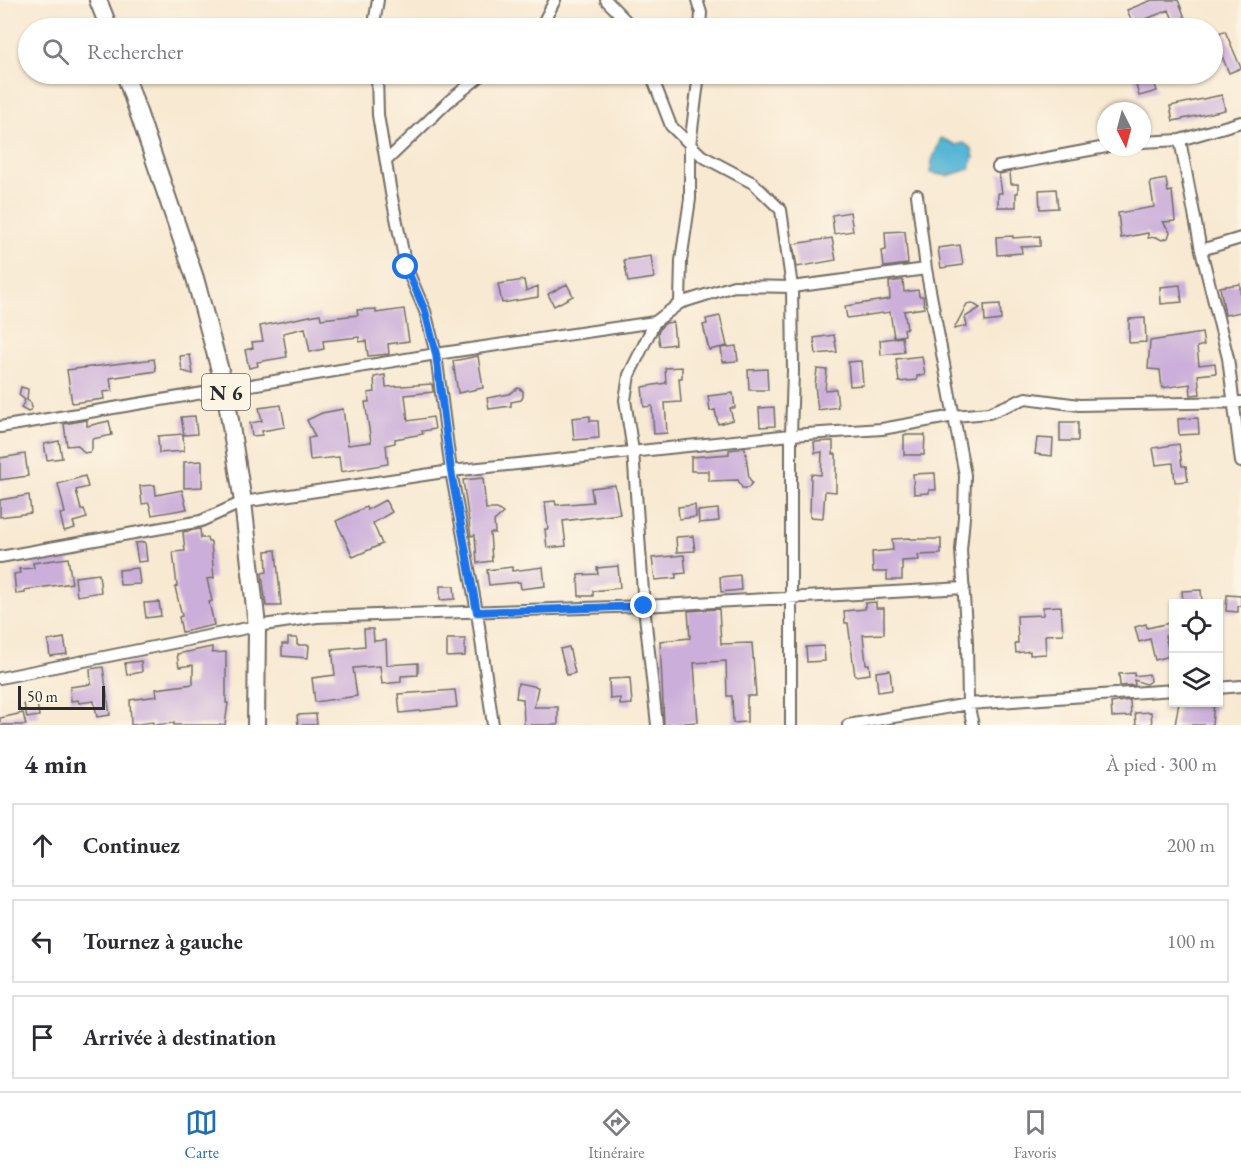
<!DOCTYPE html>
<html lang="fr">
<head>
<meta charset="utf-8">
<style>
	:root { --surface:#fff; --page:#f7f7f7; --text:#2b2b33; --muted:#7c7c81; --line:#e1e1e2; --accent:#1f6fb2 }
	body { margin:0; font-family:"EB Garamond",serif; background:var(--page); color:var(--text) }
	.controls { position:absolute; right:18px; bottom:18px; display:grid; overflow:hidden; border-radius:0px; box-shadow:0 2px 4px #0004 }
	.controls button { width:54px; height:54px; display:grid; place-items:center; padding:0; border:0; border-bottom:2px solid var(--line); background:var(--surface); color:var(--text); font:30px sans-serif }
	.compass { position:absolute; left:1097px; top:102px; width:54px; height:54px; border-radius:50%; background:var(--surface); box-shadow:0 2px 4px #0004; rotate:174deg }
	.scale { position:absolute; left:18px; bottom:15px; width:87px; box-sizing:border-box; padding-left:6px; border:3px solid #2b2b2b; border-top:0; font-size:16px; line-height:21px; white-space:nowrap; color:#2b2b2b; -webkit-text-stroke:4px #fcf5e5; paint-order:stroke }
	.stop { position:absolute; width:18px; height:18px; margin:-14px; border:4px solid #1a73e8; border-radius:50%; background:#fff }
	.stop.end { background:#1a73e8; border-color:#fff; box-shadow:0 2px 6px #0008 }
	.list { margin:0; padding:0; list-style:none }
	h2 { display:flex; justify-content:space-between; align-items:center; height:78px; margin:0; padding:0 24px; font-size:26px }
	h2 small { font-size:20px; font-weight:400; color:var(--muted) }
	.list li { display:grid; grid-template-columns:39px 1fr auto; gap:18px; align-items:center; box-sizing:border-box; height:84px; margin:0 12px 12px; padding:0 12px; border:2px solid var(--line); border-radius:0px }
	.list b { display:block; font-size:22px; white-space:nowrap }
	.list em { font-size:20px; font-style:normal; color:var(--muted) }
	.icon { flex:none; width:33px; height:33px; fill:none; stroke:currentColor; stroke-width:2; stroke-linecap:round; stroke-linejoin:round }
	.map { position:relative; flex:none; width:1241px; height:725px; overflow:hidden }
	.search { position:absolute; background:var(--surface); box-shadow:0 2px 4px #0004; left:18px; right:18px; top:18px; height:66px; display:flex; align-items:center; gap:15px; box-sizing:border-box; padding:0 21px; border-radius:33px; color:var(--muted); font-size:22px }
	.sheet { height:366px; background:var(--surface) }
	nav { display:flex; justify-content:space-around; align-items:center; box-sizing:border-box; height:84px; border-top:2px solid var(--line); background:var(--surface); font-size:16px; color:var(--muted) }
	nav a { display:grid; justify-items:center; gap:3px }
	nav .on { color:var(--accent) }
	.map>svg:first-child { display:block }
	.water { fill:#57b6d5; stroke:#417080; stroke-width:1.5 }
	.building { fill:#cbafda }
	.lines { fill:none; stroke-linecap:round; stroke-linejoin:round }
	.street-casing { stroke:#736e65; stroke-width:14 }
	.primary-casing { stroke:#736e65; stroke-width:20 }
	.street { stroke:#fff; stroke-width:10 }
	.primary { stroke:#fff; stroke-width:16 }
	.route { stroke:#1a73e8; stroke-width:8 }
	.labels { text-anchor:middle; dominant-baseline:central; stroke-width:6; stroke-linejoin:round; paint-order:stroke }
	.shield { fill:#fcf5e5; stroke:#6a6863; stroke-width:1.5 }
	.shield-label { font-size:21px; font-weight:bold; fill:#2b2b2b }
</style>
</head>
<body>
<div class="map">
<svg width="1241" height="725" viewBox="0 0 1241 725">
	<rect width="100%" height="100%" fill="#fcf5e5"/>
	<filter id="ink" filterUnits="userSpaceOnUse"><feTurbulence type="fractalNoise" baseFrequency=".0167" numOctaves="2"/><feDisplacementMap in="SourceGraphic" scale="12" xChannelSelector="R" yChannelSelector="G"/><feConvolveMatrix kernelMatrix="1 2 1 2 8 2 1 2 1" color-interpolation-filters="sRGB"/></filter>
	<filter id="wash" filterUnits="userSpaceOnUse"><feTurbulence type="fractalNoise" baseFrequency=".008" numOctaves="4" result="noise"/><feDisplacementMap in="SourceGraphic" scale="24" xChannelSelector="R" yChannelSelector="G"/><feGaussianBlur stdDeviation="1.35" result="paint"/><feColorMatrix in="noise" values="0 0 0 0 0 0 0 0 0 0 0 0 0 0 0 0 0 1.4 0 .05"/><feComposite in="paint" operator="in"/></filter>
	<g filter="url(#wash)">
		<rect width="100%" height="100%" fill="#f8e9d2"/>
		<path class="water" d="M941,138L956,145L964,143L972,149L974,158L969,169L948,176L930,173L932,161Z"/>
		<g id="blocks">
			<path class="building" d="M1152,0H1178L1186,20L1189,19L1194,28H1166L1175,25L1169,10L1133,24L1127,10Z
				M1225,31L1241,68L1229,73L1213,35Z
				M1133,74H1152L1157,91L1139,96Z
				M1222,95L1225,110L1173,121L1170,106Z
				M1010,172L1011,184H1018V193H1016V207H998V193H1002L999,174Z
				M1166,179L1168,192L1172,191L1175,221L1163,222L1170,232L1168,238L1162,240L1156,237L1148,238V233L1121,238L1118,213L1154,207L1150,182Z
				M1056,189L1058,208L1040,209L1039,190Z
				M850,212L853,231L834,234L832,215Z
				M905,231L908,264L884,267L882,251L886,250L885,232Z
				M1013,236V238L1040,236V246L1021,247L1022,253L997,255L996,237Z
				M832,238L836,260L797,267L793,244Z
				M960,245L963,265L941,268L938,248Z
				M651,256L654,278L628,282L624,260Z
				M524,280L526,291L538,286V297L502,303L498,284Z
				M903,280L904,292L918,290L919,296H923L924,308L904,311L907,328L904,329L905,335L894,337L890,312L847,318L845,306L890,299L889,282Z
				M567,284L573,296L554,306L548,294Z
				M1240,284L1241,312L1225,315L1220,287Z
				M1180,285L1182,302L1161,304L1160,287Z
				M972,303L980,308L965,317L967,326L954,329L967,304Z
				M1000,304L1001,320L985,322L984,305Z
				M376,309V313L404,309L409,341L388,344L389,354L368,356L366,341L359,342V337L323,341L324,349L310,352L305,328L283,333L287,357L257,362L258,366L249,368L245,350L253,348L252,342L263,341L260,326L320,314L321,319L358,315L357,310Z
				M720,316L727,346L709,350L703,325L707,324L706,319Z
				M1145,318L1146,342L1129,343V319Z
				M673,322L675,344L660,346L658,333L661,327L666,323Z
				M1202,333L1204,345L1197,347L1199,365L1215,363L1216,373L1198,375L1200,394L1191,395L1190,384L1162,388L1160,370L1148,369L1150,341Z
				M834,335L837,352L816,354L814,338Z
				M902,337L904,352L881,355L880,340Z
				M736,346L738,361L723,362L721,348Z
				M190,355L193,374L182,371L180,356Z
				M478,356L483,388L458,393L453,361Z
				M922,356L925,375L917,376V380L899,382L896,359Z
				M154,359L156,371L110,378L112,391L103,392L104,399L72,403L67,370Z
				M861,361L863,385L850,386L848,362Z
				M682,367V378H679L681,402L665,403L667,433L654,434L652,406L644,407L642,387L666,383L665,368Z
				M767,369L768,390H749L748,370Z
				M817,369L827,370L825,390L836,389L838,407L818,410L815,385Z
				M385,375L386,387L432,384L433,392L405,395L408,421L433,417L435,429L422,431L423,434L395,439V443L386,445L388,464L341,472L339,457L310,460L308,438L315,437L307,420L322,413L343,409L348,445L371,442L365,402H369L368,393L375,392L374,377Z
				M21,387L28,389L27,400L31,403L32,408L28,412L21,408L25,400L19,395Z
				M518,388L523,391V397L521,400L511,402V406L489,409L487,398L509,394Z
				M733,393L735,408H730L733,420L718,424L715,410L710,411L708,396Z
				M281,405L285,427L262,431V435L252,436L250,423L262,421L259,408Z
				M774,407L775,426L760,427L759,408Z
				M195,416L197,434L184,435L181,417Z
				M590,416V421H598L599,438L574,440L572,418Z
				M1198,418L1199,434L1179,435L1178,419Z
				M87,420V426L109,421L112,435L92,439V449L90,452L84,453L78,445L67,446L64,424Z
				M1060,422H1078V441H1060Z
				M183,434L184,451L159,453L158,436Z
				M904,435H925L924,455H904Z
				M1037,438L1053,439L1052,456L1035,454Z
				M59,441L62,458L47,460L44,444Z
				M833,441V454H836V492L825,491L823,518L810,517L811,474L821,475L822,452L815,453L814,442Z
				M1179,444L1182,466H1186L1188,481L1175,482L1173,463L1156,465L1153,448Z
				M745,448L749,478L752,483L748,488H742L738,480L709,481V471H691V457L729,454V450Z
				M25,454L28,476L0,480V458Z
				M202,461V487L184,488V462Z
				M935,473L936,490H929V493L914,494L913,474Z
				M85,476L88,487L76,490L81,510L84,509L87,518L73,522L75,528L64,531L60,514L65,513L58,484Z
				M483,478L486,509H497L503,513L494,521L495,533H490L492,561L477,563L475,535L471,536L463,480Z
				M155,485L156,495L182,490L187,509L152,515L149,503L142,504L140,486Z
				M615,485L620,514L563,521L566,546L547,548L545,529H548L545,502L555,501L556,505L593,502L591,488Z
				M29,495L31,513L0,517V500Z
				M385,500L392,512L373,523L382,544L353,557L336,521L366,507L367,510Z
				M695,505L696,517L679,519L678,507Z
				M718,509L719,521L699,523L698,511Z
				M200,529L201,538H207L208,542H211L214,578L207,579L212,601L209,602L214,625L182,632L179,617L182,616L175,587L177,586L173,552L185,551L183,532Z
				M693,536L695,551L677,552L676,537Z
				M910,538V539H941V554L918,555L919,560L902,561V580H887V572H873L872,552L893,550L892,539Z
				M145,542L147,561L138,562L135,543Z
				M276,550L281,606H266L262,573L267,572L266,551Z
				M684,555L686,573L676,574V578L655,580L652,558Z
				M68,558L72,583L25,590V593L16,594L14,574L20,573L19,569L34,568L33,563Z
				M618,566L620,588L593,591V596H579L578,575L598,574L597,568Z
				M512,567V571L543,567L545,586L521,589L520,582L489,585L487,570Z
				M138,568L140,584L120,585L119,570Z
				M99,574L101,592L77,596L75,577Z
				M740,575L741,590L721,592L720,577Z
				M440,586H454L455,599L440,600Z
				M1201,590L1202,603H1183L1182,591Z
				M1227,595L1241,596V606H1238V612L1226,611Z
				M159,602L161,616L146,618L144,603Z
				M876,602V608H884V634L863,635L866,664H869L870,674L855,676L848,623H845L844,611L865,609V603Z
				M1061,606L1063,634L1045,635L1046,654L1030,655V651L1016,653L1015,643H1018L1017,616L1043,615V607Z
				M719,609L721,644L752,643L756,696H747V722L733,723L732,696H727L726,661L694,663L698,722L664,725L660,641L690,638L688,611Z
				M1170,623L1172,635L1165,636L1170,656L1155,660L1150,639L1139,642L1135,627L1146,624L1147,628Z
				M364,629H373L374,641L386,640L387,665L418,663V675L401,676V682L382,684L380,666L353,668L357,696L315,702L312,678L335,675L332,649L365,646Z
				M64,638L67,654L50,656L48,641Z
				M288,638H297V645H309L308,658L282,656V644H288Z
				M447,639H465V656L447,657Z
				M824,646L825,661L807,662L806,647Z
				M212,647V653L226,652V703H228L225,725H174V723L153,725V722L131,725L130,700L157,696L156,689L193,684V665L179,667L177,654Z
				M569,647L575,673L567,675L560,649Z
				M141,661L142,672L127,675L125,663Z
				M103,667L110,715L97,717L94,701L79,703L78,700L71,701L70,687L91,684L90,669Z
				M890,670L892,690L878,692L876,672Z
				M1134,673V676L1149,674L1150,681L1146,684L1134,680L1135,685L1120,686L1119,674Z
				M630,678L632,704L620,705V698L610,699L609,679Z
				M518,683L538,687L534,707H558V725H524L523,699L516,698Z
				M455,690L457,707L400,713L398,694Z
				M1130,700L1131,716L1112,717L1111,703Z
				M37,702L39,716L27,718L24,704Z
				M1179,702H1214L1212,725H1175Z
				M1151,712L1152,725H1136L1135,713Z
				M23,713L26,725H0V718Z
				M316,714L317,725H298L297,715Z"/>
		</g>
	</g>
	<g filter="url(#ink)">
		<use href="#blocks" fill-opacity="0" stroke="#736e65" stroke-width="1.5"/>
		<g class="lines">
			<g class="street-casing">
				<path id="street" d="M606,0L633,28
					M697,0L701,13L700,28
					M375,28V18L378,0
					M536,28L543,23L555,0
					M377,74L378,115L391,193L406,267L425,311L436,354L451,471L477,612L493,725
					M651,74L671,126L702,156L753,183L781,210L792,287L793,371L791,435V725
					M1180,140L1201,250L1228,358L1241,462
					M1142,142L1180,140L1241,122
					M386,161L449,101L483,74
					M998,167L1106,147
					M917,195L926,269L965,475L964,517L961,550L967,643L968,704L973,725
					M1201,250L1241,238
					M680,303L681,261L690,199V145L699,74
					M655,322L629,375L625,400L633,451L644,606L657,725
					M0,427L436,354L655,322L680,303L734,286L792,287L926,269
					M0,557L201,521L243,502L451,471L791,435L882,429L954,416L989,413L1026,398L1079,405L1241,402
					M0,678L257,626L317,617L644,606L964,588
					M1218,688L1241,686
					M848,725L968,704L1174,690"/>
			</g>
			<g class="primary-casing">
				<path id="primary" d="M98,0L109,28
					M125,74L195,278L225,389L243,502L257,626L256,725"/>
			</g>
			<use href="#street" class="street"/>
			<use href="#primary" class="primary"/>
		</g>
	</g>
	<g class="lines" filter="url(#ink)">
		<path class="route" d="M406,267L425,311L436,354L451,471L477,612L644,606"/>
	</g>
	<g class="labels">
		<rect class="shield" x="202" y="374" width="48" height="36" rx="4.5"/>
		<g class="shield-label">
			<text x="226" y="392">N 6</text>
		</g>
	</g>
</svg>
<div class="controls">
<button><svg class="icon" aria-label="locate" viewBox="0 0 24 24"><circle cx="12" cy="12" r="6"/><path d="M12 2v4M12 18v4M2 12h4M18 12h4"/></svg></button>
<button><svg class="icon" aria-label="layers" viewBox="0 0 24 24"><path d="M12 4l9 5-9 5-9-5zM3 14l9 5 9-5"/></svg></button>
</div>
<svg class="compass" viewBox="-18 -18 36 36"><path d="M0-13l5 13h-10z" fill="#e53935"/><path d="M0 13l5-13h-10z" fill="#7c7c81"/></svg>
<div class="scale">50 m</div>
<div class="stop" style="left:406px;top:267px"></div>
<div class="stop end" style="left:644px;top:606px"></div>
<div class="search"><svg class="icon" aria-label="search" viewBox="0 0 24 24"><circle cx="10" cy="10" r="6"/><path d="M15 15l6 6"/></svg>Rechercher</div>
</div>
<section class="sheet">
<h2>4 min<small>À pied · 300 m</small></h2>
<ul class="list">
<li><svg class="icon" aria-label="ahead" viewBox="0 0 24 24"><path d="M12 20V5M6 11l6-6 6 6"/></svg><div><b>Continuez</b></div><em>200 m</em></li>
<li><svg class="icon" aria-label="left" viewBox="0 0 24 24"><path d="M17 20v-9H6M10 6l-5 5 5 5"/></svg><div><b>Tournez à gauche</b></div><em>100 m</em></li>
<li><svg class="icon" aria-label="arrive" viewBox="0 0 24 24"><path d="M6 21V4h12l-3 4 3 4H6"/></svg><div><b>Arrivée à destination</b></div></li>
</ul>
</section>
<nav>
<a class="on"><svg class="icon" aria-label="map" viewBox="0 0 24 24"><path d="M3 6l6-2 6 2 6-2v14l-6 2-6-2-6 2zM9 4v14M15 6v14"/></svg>Carte</a>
<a><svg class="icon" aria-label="directions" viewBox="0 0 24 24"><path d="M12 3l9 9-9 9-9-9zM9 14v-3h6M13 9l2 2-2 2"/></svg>Itinéraire</a>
<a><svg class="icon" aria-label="saved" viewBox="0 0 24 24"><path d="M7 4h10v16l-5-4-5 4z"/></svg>Favoris</a>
</nav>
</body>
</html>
